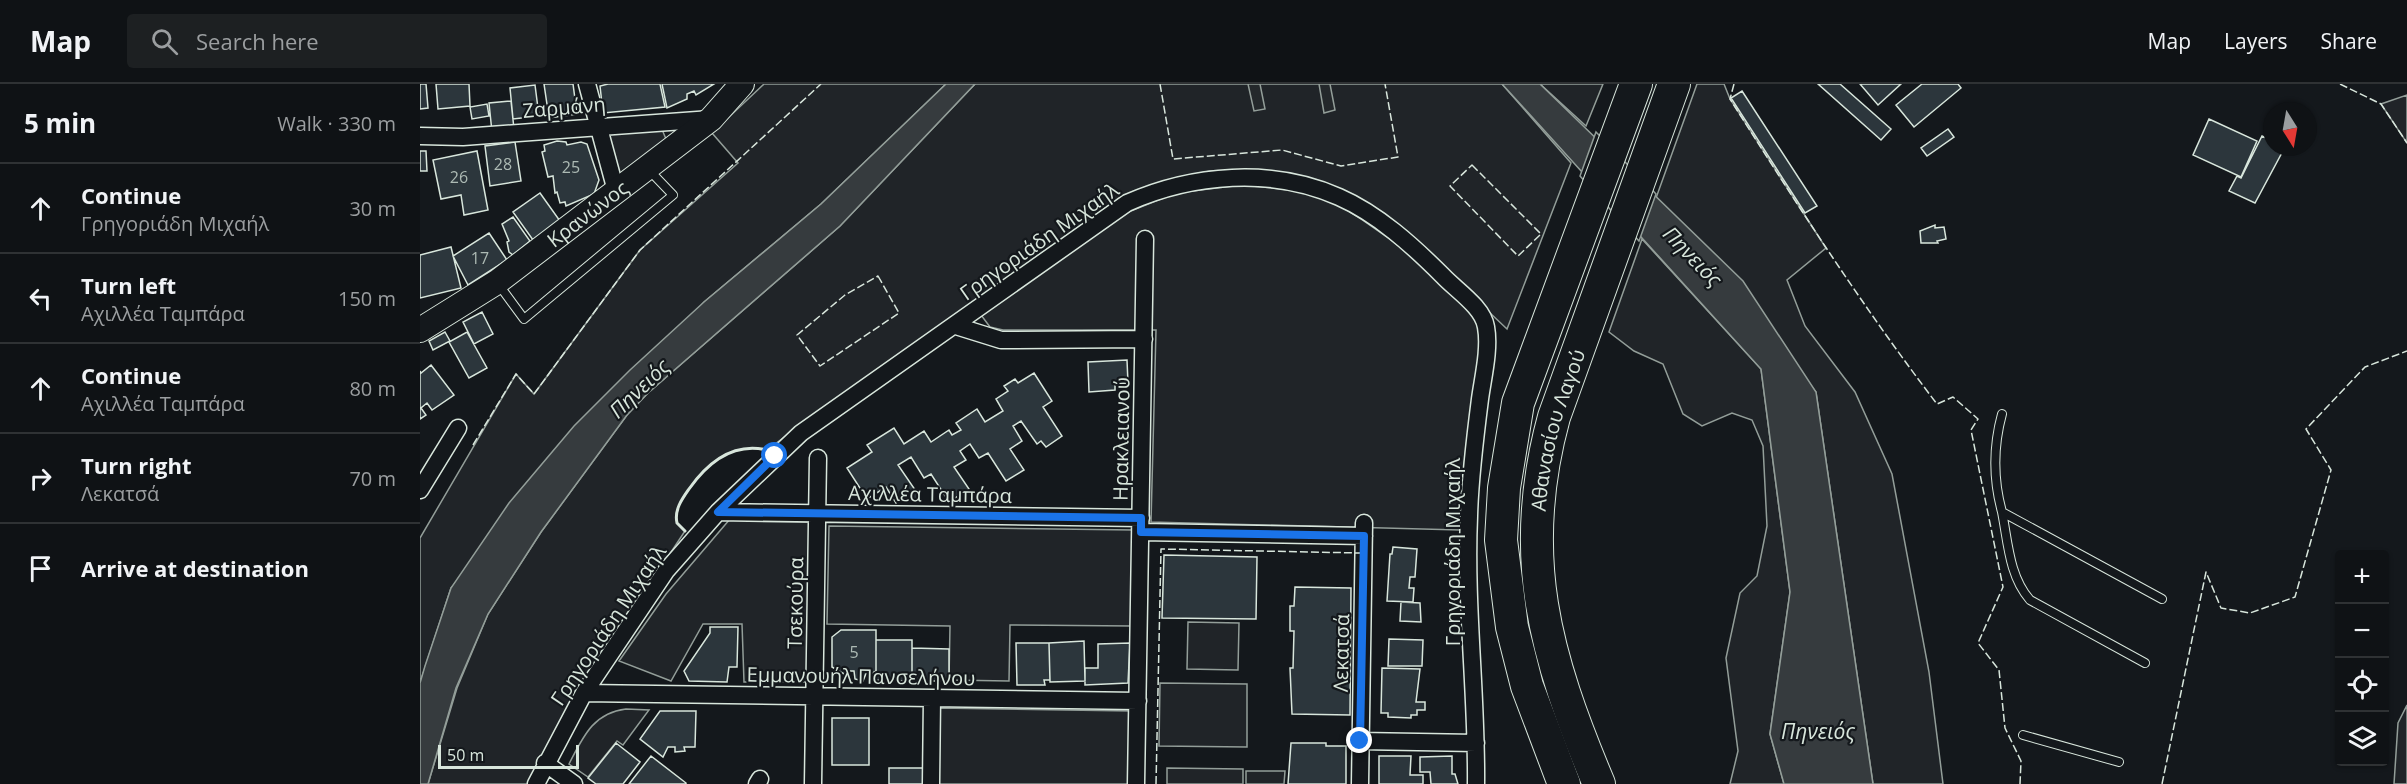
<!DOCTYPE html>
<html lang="en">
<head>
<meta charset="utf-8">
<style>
	:root { --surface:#0f1215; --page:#1d2022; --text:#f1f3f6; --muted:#9b9ea0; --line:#2f3234 }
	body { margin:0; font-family:"Open Sans",sans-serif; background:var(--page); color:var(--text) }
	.controls { position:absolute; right:18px; bottom:18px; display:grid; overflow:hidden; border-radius:6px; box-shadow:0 2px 4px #0004 }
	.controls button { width:54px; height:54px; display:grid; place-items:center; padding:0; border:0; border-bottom:2px solid var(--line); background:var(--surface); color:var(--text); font:30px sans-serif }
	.compass { position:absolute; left:1843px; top:18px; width:54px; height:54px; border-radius:50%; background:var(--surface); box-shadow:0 2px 4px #0004; rotate:169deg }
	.scale { position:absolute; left:18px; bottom:15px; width:141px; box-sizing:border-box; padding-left:6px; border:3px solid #d8e6dc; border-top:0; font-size:16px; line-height:21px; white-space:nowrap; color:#d8e6dc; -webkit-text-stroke:4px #14181c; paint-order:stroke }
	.stop { position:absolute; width:18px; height:18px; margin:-14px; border:4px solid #1a73e8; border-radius:50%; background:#fff }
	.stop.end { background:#1a73e8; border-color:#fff; box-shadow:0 2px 6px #0008 }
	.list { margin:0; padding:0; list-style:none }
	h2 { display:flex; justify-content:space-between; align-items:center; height:78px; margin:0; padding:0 24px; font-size:26px }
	h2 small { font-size:20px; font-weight:400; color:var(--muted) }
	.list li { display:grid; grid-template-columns:39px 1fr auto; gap:18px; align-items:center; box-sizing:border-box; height:90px; padding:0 24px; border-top:2px solid var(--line) }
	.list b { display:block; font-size:22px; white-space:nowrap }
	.list p { margin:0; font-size:20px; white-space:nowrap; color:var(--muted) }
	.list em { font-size:20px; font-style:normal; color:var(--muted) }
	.icon { flex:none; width:33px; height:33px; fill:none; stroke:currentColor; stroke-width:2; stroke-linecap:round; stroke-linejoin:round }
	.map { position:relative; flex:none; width:1987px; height:700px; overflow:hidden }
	header { display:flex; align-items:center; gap:36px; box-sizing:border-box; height:84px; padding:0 30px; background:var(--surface); border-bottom:2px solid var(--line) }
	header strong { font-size:28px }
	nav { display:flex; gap:33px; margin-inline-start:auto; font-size:21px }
	.search { width:420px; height:54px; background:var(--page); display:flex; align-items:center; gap:15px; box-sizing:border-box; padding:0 21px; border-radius:6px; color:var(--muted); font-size:22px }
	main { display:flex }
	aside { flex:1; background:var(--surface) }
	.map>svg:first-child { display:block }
	.green { fill:#202428; stroke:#939e99; stroke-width:1.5 }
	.parking { fill:#24282b; stroke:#939e99; stroke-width:1.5 }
	.water { fill:#363b3e; stroke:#939e99; stroke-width:1.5 }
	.pier { fill:#14181c; stroke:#939e99; stroke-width:1.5 }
	.building { fill:#2c363c; stroke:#d8e6dc; stroke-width:1.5 }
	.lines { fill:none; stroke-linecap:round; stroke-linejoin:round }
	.lane-casing { stroke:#d8e6dc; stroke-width:10 }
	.street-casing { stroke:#d8e6dc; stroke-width:19 }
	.secondary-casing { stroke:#d8e6dc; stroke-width:26 }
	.highway-casing { stroke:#d8e6dc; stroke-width:34 }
	.lane { stroke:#14181c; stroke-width:8 }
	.street { stroke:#14181c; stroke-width:16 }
	.secondary { stroke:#14181c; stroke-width:24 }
	.highway { stroke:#14181c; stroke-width:32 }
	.fence { stroke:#d8e6dc; stroke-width:1.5; stroke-dasharray:8 3; stroke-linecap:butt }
	.wall { stroke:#d8e6dc; stroke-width:3 }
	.route { stroke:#1a73e8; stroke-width:8 }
	.labels { text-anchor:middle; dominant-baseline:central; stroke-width:4.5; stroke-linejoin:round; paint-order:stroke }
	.number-label { font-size:16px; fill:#adbab4 }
	.street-label { font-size:20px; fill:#d8e6dc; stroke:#14181c }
	.water-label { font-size:21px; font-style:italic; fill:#d8e6dc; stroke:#14181c }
</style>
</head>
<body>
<header>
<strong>Map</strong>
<div class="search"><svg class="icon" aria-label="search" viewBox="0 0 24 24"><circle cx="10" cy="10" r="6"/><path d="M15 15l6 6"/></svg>Search here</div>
<nav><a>Map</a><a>Layers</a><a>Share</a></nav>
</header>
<main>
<aside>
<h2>5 min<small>Walk · 330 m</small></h2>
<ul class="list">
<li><svg class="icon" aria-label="ahead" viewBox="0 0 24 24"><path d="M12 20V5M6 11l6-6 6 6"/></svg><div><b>Continue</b><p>Γρηγοριάδη Μιχαήλ</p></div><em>30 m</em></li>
<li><svg class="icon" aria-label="left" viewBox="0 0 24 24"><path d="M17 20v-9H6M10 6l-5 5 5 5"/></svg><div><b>Turn left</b><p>Αχιλλέα Ταμπάρα</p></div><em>150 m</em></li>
<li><svg class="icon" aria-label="ahead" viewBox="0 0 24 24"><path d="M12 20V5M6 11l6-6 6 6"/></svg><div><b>Continue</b><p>Αχιλλέα Ταμπάρα</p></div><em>80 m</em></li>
<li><svg class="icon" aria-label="right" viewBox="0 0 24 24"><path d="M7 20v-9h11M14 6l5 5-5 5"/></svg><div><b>Turn right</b><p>Λεκατσά</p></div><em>70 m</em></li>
<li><svg class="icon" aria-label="arrive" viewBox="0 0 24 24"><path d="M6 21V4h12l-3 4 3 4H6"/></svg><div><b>Arrive at destination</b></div></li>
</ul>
</aside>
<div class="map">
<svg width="1987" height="700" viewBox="0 0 1987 700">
	<rect width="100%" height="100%" fill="#14181c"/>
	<path class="green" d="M344,0H526L401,120L284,218L31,504L0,599V454L96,290L114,310L220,166L318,79L292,49Z
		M555,0H1082L1151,79L1087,245L997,160L850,87H790L755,94L407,321L347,366C313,358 288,378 269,405C262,415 254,426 257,439L265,447L220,515L109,700H8L37,604L68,530L121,448L207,331L228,309L420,142Z
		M1120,0H1183L1166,42Z
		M1277,0H1304L1310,15L1406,164L1367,196L1385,242L1435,308L1472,390L1509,588L1523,700H1453L1396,308L1236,114Z
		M1987,11V59L1961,20Z
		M241,43L246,55L200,90L185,49Z
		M821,101C849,104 879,105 906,115C937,127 1057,215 1060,246C1063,282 1051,319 1047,355C1043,385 1042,415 1040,446L731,438L736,246H583L570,243L561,231L698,132L756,109Z
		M1222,155L1341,285L1370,508L1350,650L1364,700H1310L1318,667L1306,574L1320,509L1337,492L1347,442L1343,362L1332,336L1312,329L1282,342L1263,330L1243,280L1214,267L1189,248Z
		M310,435H390L389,598H324L322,540H283L251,597L199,577L246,510Z
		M409,442L714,446L713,542L590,541L589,597L529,596L530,542L407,540Z
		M768,538L819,539L818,586L767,585Z
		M740,599L827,600V663L739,662Z
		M1987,621V700H1974L1978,639Z
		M519,624L712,627V700H519Z
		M206,625L229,626L203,661L197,657L168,693L149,680C163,653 173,629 206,625Z
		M747,684L823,685V700H747Z
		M826,687H865L864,700H826Z"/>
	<path class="parking" d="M828,0H840L845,25L834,27Z
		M899,0H910L915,26L904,29Z"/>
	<path class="water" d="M526,0H555L420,142L228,309L207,331L121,448L68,530L36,604L8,700H0V599L5,582L31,504L89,419L154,342L210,286L284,218L401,120Z
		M1082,0H1120L1323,197L1396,308L1453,700H1364L1350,650L1370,508L1341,285Z"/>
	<path class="pier" d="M1176,48L1236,110L1219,157L1160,92Z"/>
	<path class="building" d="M0,0H6L8,24L0,25Z
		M16,0H49L50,22L18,25Z
		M124,0H153L157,30L129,34Z
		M188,0H240L245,23L183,29L180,2Z
		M242,0H294L276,11L274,7L267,10V15L247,24Z
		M1398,0H1420L1471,45L1461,56Z
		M1440,0H1481L1458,21Z
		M1502,0H1538L1541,4L1494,43L1476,21Z
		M115,1L119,32L93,35L90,4Z
		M1322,7L1397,122L1385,129L1311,14Z
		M91,17L94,45L72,48L69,19Z
		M67,20L69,32L52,35L50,23Z
		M1789,35L1837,57L1821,93L1773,71Z
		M1528,45L1534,53L1507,72L1501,64Z
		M1842,52L1852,57V63H1865L1835,119L1809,107L1817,92L1821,94Z
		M137,57L146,58L147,61L161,58L167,60L179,96L174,110L146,122L145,118L140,119L137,108L135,109L133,92L128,93L122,68L125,67L124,61Z
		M95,58L101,97L70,102L65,62Z
		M0,67H6L7,87H0Z
		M57,67L68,126L44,131L41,111L21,115L13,76Z
		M120,109L140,137L113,156L93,128Z
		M93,133L110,157L93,171L89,168L87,158L89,157L82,140Z
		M1515,141V144L1524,143L1526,155L1517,157L1518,159H1501L1500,147Z
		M69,149L87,176L48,201L33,172Z
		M31,163L41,204L0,214V171Z
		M62,228L73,250L54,260L43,238Z
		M25,248L30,257L13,266L9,257Z
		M47,248L67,284L49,294L29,258Z
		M707,276L708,299L695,300V306L669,308L668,278Z
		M11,281L34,311L12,326L7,319L1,324L6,331L0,335V287L1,289Z
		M614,289L632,317L623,323L642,352L626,363L621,357L617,360L601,337L593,342L602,357L590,365L604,386L586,397L568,369L559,374L550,360L540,367L546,376L534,383L549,405L529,418L511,390L504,394L491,373L478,381L500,413L493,418L488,411L476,419L466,403L447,415L427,384L452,368L447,361L474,344L484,360L504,347L511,358L529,346L532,351L541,346L536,339L557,325L565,338L583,327L576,315L588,307L584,302L595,295L598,299Z
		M973,463L997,465L995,493H990L989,504H994L993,518L967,517L970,470H972Z
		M744,471L837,473L836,535L742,534Z
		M875,503L931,504L930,631L872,630L870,584H873L874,547H870V522H874Z
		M981,518L1000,519L1001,538L980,537Z
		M290,543H318L317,583H309L307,598L269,597L264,587L290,549Z
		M421,546H456V587L451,590L447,587L443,597L435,595L434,587H428L424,590L412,583V553Z
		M969,555L1003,556L1002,582H968Z
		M456,556H492V597L456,596Z
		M664,557L665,597L630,598L629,559Z
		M596,559H629L630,596H624L625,601H597Z
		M710,559L708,599L665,601V584H678V560Z
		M492,564L529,565V597H492Z
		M962,584L1000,585L996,618H1005V626H997V631H991V634L968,633V629H961Z
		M240,627H276L275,663H264L265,667L255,668V663H248L243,673L220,655Z
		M412,634H449V681H412Z
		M196,659L220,678L203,700H176L168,694Z
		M871,659H906V662H926V700H868Z
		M231,672L266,699V700H209Z
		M959,672H991L990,691H1003V700H959Z
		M1032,672V690H1035L1038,700H1011L1010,688H1000V673Z
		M469,684H506L504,700H469Z"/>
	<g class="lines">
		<g class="lane-casing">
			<path id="lane" d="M79,201L104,235L253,111L229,86
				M1582,330C1573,363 1573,395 1582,428L1742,515
				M1582,428C1588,458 1589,492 1610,516L1725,579
				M1603,651L1699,678"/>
		</g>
		<g class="street-casing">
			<path id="street" d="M167,0L196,107
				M0,52L43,53L291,35
				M536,242L581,256L724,255
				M0,406L38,344
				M298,428L721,434
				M721,448L944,452
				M164,609L718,617
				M940,657L1056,659
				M125,679L154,700
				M116,700L164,609L246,487L298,428L381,349L707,119C772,90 852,83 919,113C958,130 993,162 1023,192C1036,206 1063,223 1066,243C1070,265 1063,293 1060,315C1055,354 1050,393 1049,432C1045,521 1057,611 1056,700
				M337,700L340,695
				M393,700L398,374
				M511,700L512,614
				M716,700L725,155
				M940,700L944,439"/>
		</g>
		<g class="secondary-casing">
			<g id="secondary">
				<path id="s1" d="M0,246L77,198L291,35L322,0"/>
			</g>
		</g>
		<g class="highway-casing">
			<g id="highway">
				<path d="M1144,700L1107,602L1092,543L1081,456L1084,404L1098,319L1216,0"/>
				<path id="s2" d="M1179,700C1125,572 1096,471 1134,333L1254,0"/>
			</g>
		</g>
		<use href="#lane" class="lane"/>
		<use href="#street" class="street"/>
		<use href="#secondary" class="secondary"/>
		<use href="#highway" class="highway"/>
		<path class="fence" d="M740,0L753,75L862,66L921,82L978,73L965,0
			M1314,0L1310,15C1376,119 1442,222 1517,320L1533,313L1558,335L1551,346L1583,503L1558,559L1579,586L1585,644L1601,677L1600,700
			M1920,0L1961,20L1987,59
			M1052,81L1121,150L1098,172L1030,102Z
			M458,192L479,229L400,282L377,251L425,211Z
			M53,361L96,290L114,310L220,166L401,0
			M736,700L741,465L940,469
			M1742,700L1786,488L1801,524L1830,529L1875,513L1911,386L1886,345L1945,283L1987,267"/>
		<path class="wall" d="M265,447L257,439C254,426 262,415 269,405C288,378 313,358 347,366"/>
	</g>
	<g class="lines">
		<path class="route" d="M355,372L298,428L721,434V448L944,452L940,657"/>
	</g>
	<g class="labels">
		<g class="number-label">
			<text x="83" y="80">28</text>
			<text x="151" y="83">25</text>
			<text x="39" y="93">26</text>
			<text x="60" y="174">17</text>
			<text x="434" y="568">5</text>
		</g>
		<g class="street-label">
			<text transform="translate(144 23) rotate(-5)">Ζαρμάνη</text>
			<text stroke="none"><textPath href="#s1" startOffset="204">Κρανώνος</textPath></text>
			<text transform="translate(619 157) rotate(-35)">Γρηγοριάδη Μιχαήλ</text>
			<text stroke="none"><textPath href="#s2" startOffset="366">Αθανασίου Λαγού</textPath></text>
			<text transform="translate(701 355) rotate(-89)">Ηρακλειανού</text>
			<text transform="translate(510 410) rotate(1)">Αχιλλέα Ταμπάρα</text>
			<text transform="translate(1032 468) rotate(-90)">Γρηγοριάδη Μιχαήλ</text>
			<text transform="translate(375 519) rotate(-89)">Τσεκούρα</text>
			<text transform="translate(188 541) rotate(-56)">Γρηγοριάδη Μιχαήλ</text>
			<text transform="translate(921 569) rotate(-89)">Λεκατσά</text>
			<text transform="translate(441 592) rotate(1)">Εμμανουήλ Πανσελήνου</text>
		</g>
		<g class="water-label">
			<text transform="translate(1273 172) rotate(46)">Πηνειός</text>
			<text transform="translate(219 304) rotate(-44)">Πηνειός</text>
			<text x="1398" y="647">Πηνειός</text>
		</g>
	</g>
</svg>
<div class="controls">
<button>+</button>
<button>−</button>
<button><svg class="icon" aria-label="locate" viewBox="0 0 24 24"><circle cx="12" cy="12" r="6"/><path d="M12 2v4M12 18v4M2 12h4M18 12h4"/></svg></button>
<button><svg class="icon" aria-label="layers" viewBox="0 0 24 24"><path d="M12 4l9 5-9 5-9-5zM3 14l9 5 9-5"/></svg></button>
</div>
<svg class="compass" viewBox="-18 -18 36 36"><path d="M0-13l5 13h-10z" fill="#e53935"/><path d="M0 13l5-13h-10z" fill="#9b9ea0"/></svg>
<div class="scale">50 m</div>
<div class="stop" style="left:355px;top:372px"></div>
<div class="stop end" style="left:940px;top:657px"></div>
</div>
</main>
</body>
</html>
